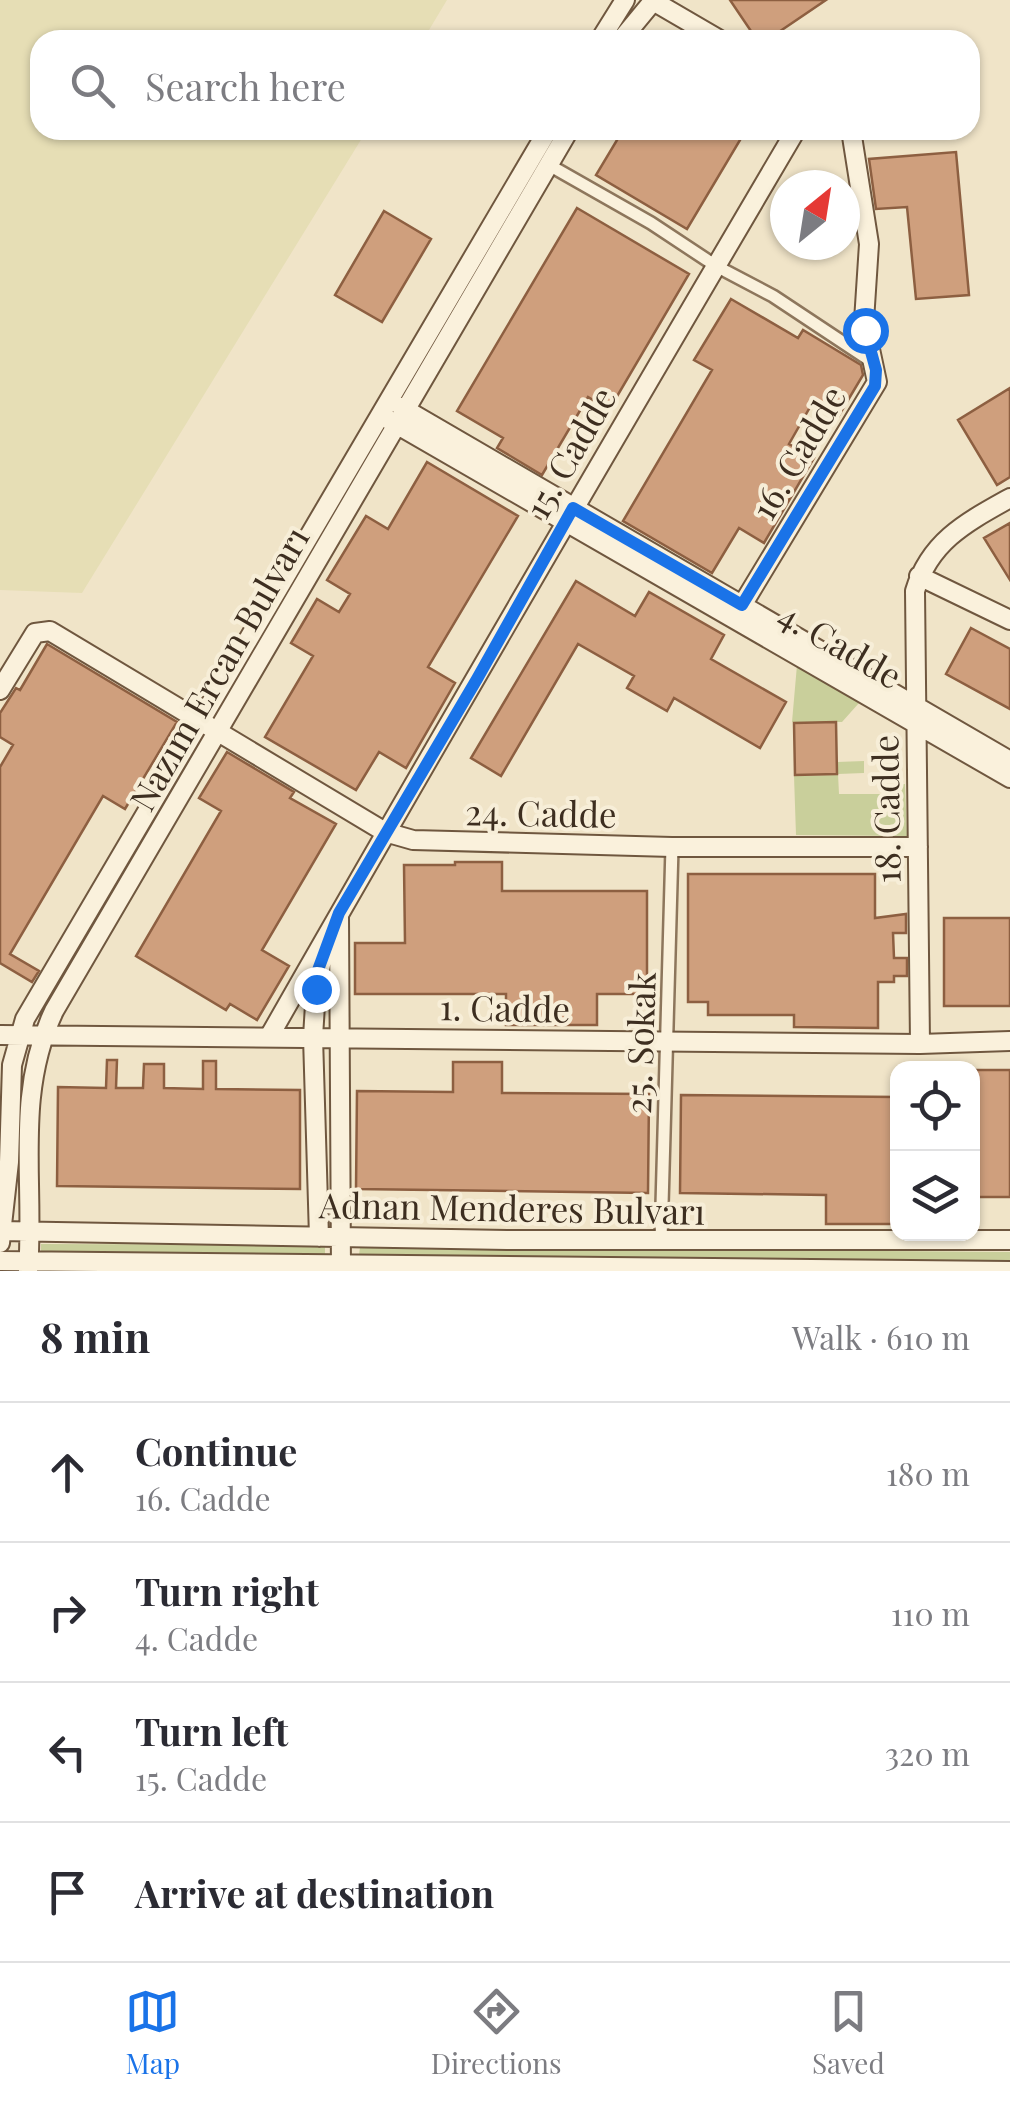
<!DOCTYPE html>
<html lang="en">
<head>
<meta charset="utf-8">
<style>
	:root { --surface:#fff; --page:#f2f2f3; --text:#2b2b33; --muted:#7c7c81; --line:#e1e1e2; --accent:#1a73e8 }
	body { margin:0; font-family:"Playfair Display",serif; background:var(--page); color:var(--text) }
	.controls { position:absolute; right:30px; bottom:30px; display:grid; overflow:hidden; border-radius:20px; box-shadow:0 2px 8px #0004 }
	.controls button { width:90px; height:90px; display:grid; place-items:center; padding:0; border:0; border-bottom:2px solid var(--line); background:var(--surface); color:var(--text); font:50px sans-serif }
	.compass { position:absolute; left:770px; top:170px; width:90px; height:90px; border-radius:50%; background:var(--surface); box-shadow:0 2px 8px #0004; rotate:30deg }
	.stop { position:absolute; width:30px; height:30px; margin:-22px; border:8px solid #1a73e8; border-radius:50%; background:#fff }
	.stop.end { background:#1a73e8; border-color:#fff; box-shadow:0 2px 10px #0008 }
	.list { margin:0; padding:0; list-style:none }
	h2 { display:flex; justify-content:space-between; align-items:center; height:130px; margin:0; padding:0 40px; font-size:42px }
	h2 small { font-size:32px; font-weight:400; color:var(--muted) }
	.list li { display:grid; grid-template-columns:65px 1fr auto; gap:30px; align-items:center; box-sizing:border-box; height:140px; padding:0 40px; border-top:2px solid var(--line) }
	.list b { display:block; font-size:38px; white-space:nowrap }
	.list p { margin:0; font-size:32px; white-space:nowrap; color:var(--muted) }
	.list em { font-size:32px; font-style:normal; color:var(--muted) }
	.icon { flex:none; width:55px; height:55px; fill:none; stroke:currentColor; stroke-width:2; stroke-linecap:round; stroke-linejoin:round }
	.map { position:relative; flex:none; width:1010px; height:1271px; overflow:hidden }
	.search { position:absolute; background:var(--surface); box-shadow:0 2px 8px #0004; left:30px; right:30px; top:30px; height:110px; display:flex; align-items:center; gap:25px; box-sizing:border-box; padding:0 35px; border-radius:30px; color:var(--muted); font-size:38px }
	.sheet { height:690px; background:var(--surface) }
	nav { display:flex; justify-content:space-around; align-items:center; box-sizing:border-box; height:140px; border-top:2px solid var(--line); background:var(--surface); font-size:28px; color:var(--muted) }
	nav a { display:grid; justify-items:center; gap:5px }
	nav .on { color:var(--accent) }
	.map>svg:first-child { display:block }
	.farmland { fill:#e6deb5 }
	.green { fill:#c9cf9b }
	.building { fill:#cf9f7d; stroke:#8d5f41; stroke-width:2.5 }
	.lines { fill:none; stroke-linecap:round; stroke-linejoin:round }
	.street-casing { stroke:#8d765c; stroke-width:16 }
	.secondary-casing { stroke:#6f573f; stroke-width:22 }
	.street { stroke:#faf1dc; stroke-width:11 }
	.secondary { stroke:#faf1dc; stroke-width:18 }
	.route { stroke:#1a73e8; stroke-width:12 }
	.labels { text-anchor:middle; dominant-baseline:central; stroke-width:8; stroke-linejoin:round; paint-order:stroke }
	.street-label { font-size:35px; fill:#3d2e20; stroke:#f7eed8 }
</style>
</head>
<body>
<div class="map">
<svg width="1010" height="1271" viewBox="0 0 1010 1271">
	<rect width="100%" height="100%" fill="#f0e4c8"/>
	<path class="farmland" d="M0,0H447L423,40H40V130H367L82,593L0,590Z"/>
	<path class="green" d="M797,665L859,703L842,722H792Z
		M864,761V773L838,774L839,794H882V785L905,784L907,836L796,835L794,776L837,775V762Z
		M41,1244L325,1245V1255L41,1253Z
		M360,1247L1010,1252V1261L359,1255Z"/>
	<path class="building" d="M730,0H826L767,40H757Z
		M623,130H746L687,229L596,175Z
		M956,152L969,295L916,299L907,207L876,209L869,159Z
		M577,208L689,274L609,410L588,397L542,475L497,448L503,438L457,411Z
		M384,211L431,239L382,322L335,295Z
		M731,299L798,338L803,330L861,365L863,375L838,417L813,402L789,444L814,458L764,543L739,528L712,573L623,521L712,370L694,360Z
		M1010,388V477L997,485L958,420Z
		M427,462L518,516L428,667L455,683L406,768L379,752L356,790L265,737L313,656L291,643L317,599L339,612L350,594L327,580L366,516L388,529Z
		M1010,523V580L984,538Z
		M576,581L635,616L649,592L724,635L711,659L786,702L760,748L674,698L667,711L627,688L634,676L578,644L501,776L471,758Z
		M971,628L1010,649V709L946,674Z
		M47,644L177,722L125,809L103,796L10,954L39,971L32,982L0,963V767L13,745L0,737V713L16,688L20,690Z
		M836,722L837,774L795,775L794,723Z
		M227,752L294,792L290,798L336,824L262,950L289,966L257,1020L230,1004L226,1010L136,956L221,811L199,798Z
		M455,862H502V891H647V994H597V1025H506V994H355V943H405L404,865H455Z
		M688,874H875V918L906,914V933H893L894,958H907V976H894V982H878V1028L794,1027V1015H708V1002H688Z
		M944,918H1010V1006H944Z
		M107,1060H117L116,1088H143L144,1064H164V1088L203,1089V1061H216V1089L300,1090V1189L57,1186L58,1087L106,1088Z
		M453,1062H502V1093L649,1094L648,1193L356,1189L357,1091L453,1092Z
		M974,1070H1010V1197H972Z
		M681,1095L898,1097V1224H826V1195L680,1193Z"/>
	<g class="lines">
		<g class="street-casing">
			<path id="street" d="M549,165L651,223L716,266L773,296L874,363
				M661,1241L672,847"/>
		</g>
		<g class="secondary-casing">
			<path id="secondary" d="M653,1L720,40
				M600,40L625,0
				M621,40L654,0
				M401,407L1010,761
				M389,420L1010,778
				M919,576L1010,620
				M738,612L877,382L864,321L869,244L851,130
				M0,690L35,633L50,631L385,832L413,840L672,847H918
				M339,917L341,1271
				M0,1035L920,1044L1010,1041
				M269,1037C442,733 619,431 796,130
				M920,1044L915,591C930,541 967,522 1010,498
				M0,1231L507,1240H1010
				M319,1237L313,1037L316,989L323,955
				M0,1243L9,1162L12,1065L25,1019L548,130
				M0,1261L1010,1271
				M28,1271C35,1182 14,1096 54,1011L569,130"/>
		</g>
		<use href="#street" class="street"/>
		<use href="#secondary" class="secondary"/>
	</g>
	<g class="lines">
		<path class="route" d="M316,989L318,970L339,913L477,679L573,508L742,605L875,386L876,370L865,330"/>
	</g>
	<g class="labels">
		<g class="street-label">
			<text transform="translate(569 452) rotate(-60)">15. Cadde</text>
			<text transform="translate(797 452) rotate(-59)">16. Cadde</text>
			<text transform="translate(841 644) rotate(30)">4. Cadde</text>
			<text transform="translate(218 668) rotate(-60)">Nazım Ercan Bulvarı</text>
			<text transform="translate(885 809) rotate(-91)">18. Cadde</text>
			<text transform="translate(541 812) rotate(1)">24. Cadde</text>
			<text transform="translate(505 1007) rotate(1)">1. Cadde</text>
			<text transform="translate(639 1043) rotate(-88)">25. Sokak</text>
			<text transform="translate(512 1207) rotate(1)">Adnan Menderes Bulvarı</text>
		</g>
	</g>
</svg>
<div class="controls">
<button><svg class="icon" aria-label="locate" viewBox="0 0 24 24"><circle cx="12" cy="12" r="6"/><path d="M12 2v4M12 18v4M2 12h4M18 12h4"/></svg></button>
<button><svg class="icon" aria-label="layers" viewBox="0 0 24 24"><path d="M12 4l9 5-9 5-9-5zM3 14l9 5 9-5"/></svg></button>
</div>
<svg class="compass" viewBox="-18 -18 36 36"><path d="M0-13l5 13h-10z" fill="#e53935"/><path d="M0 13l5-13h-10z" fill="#7c7c81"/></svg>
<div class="stop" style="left:865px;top:330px"></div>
<div class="stop end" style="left:316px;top:989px"></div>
<div class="search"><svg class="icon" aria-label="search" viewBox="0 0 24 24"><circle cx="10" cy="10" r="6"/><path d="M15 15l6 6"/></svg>Search here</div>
</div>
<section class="sheet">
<h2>8 min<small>Walk · 610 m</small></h2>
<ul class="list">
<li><svg class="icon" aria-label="ahead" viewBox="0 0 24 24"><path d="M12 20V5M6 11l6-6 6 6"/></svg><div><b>Continue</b><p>16. Cadde</p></div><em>180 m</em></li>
<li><svg class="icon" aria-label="right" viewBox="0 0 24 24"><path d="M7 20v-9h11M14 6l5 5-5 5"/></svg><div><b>Turn right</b><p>4. Cadde</p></div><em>110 m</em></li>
<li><svg class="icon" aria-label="left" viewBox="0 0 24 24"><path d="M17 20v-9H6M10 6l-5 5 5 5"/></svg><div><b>Turn left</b><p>15. Cadde</p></div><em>320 m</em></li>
<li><svg class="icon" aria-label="arrive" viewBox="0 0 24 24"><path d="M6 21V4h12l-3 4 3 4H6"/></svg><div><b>Arrive at destination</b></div></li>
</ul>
</section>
<nav>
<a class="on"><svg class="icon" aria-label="map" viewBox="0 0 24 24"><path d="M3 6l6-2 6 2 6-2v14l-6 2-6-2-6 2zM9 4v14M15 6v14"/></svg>Map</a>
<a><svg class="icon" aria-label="directions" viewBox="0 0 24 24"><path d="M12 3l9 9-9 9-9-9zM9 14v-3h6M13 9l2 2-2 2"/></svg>Directions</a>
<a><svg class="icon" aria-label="saved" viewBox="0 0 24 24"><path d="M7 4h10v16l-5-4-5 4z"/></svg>Saved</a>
</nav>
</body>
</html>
